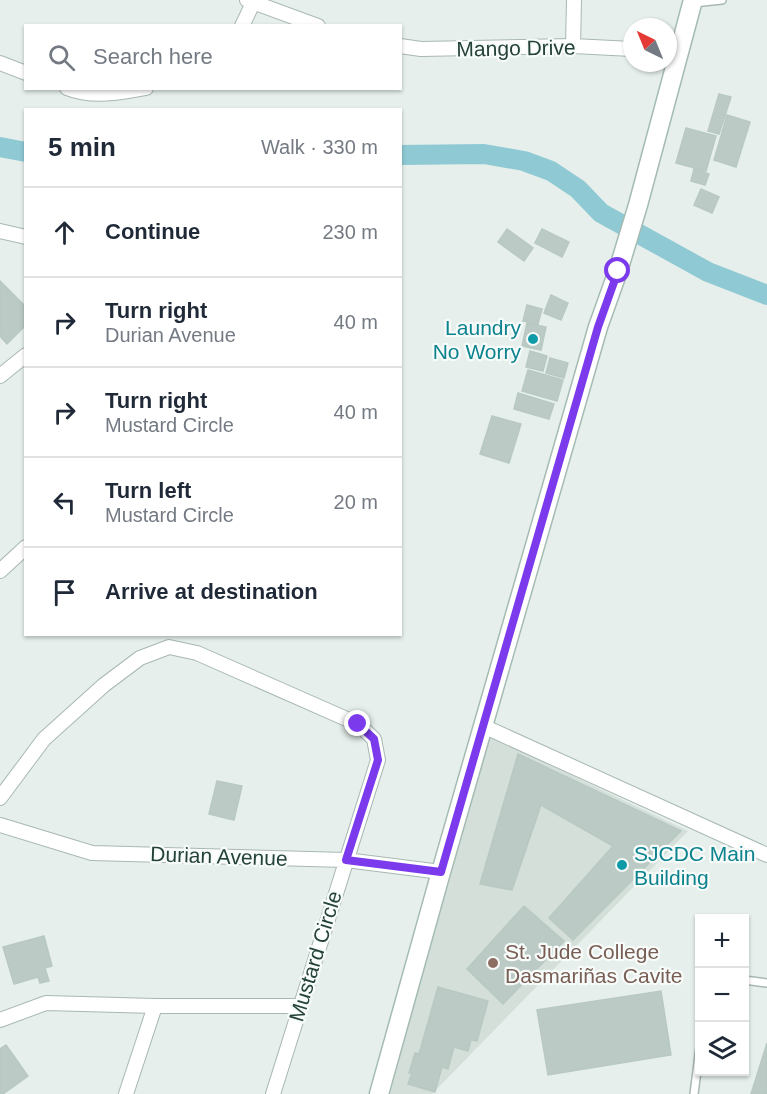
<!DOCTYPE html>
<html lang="en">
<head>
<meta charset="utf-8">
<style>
	:root { --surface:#fff; --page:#f2f2f3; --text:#1f2937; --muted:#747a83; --line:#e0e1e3 }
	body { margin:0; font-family:Arial,sans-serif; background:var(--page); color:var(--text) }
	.controls { position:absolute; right:18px; bottom:18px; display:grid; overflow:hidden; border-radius:0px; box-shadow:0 2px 4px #0004 }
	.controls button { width:54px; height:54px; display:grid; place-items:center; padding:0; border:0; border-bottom:2px solid var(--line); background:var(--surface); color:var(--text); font:30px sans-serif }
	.compass { position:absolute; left:623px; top:18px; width:54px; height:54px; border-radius:50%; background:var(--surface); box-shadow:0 2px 4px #0004; rotate:317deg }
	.stop { position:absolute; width:18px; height:18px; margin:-14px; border:4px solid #7c3aed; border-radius:50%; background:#fff }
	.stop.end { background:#7c3aed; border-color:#fff; box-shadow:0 2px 6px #0008 }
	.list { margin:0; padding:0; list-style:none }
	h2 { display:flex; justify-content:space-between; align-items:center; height:78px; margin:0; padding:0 24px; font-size:26px }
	h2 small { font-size:20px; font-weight:400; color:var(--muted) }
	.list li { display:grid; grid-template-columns:39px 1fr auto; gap:18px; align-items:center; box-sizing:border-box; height:90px; padding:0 24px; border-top:2px solid var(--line) }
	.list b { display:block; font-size:22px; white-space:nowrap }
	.list p { margin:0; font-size:20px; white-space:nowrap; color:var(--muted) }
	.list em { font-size:20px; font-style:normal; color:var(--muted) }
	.icon { flex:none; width:33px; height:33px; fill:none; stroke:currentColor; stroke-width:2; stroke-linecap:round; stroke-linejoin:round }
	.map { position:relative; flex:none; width:767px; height:1094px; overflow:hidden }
	.search { position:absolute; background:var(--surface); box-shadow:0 2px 4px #0004; left:24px; top:24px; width:378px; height:66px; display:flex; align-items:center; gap:15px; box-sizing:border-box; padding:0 21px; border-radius:0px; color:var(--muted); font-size:22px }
	.panel { position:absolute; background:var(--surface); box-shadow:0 2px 4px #0004; left:24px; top:108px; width:378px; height:528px; border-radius:0px }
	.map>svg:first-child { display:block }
	.built { fill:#d4dfda }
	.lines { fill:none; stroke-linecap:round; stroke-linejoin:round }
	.canal { stroke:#8ec9d4; stroke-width:20 }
	.building { fill:#bbcac4; stroke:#b8c9c2; stroke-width:1.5 }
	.lane-casing { stroke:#a8b8b2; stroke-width:10 }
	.street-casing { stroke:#a8b8b2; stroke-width:16 }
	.secondary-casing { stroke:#a4bbb3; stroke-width:21 }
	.lane { stroke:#fff; stroke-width:7 }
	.street { stroke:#fff; stroke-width:14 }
	.secondary { stroke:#fff; stroke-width:18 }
	.route { stroke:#7c3aed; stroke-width:8 }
	.culture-dot { fill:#0f9aa8; stroke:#f7fbf9; stroke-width:2 }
	.education-dot { fill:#8d6e63; stroke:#f7fbf9; stroke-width:2 }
	.labels { text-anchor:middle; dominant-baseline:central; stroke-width:4.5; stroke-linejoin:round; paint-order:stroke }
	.street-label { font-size:21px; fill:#24423a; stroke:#f7fbf9 }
	.culture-label { font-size:21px; fill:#0d838f; stroke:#f7fbf9; text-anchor:end }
	.education-label { font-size:21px; fill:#785e54; stroke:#f7fbf9; text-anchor:start }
</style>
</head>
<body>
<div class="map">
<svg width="767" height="1094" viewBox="0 0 767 1094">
	<rect width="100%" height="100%" fill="#e6efeb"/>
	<path class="built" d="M487,735L688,831L432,1094H390Z"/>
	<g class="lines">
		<path class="canal" d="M0,147L26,152
			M400,155L484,154L524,161L551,171L578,189L601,213L708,272L767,295"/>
	</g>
	<path class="building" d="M719,94L731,97L719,134L708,131Z
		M727,115L750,122L736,167L714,160Z
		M686,128L716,136L706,171L676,163Z
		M694,169L709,174L705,185L691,181Z
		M701,189L719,197L712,213L694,205Z
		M507,229L533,248L524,261L498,242Z
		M542,229L569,242L562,257L535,243Z
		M0,281L26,307V325L7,344L0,336Z
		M551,295L568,303L561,320L544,313Z
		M527,305L542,309L538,324L523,321Z
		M527,323L546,327L541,350L522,346Z
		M530,351L547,356L543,371L526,367Z
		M550,358L568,363L564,378L546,373Z
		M528,370L563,380L557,401L522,391Z
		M518,393L554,404L549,419L514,409Z
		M492,416L521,424L509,463L480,454Z
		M518,754L681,831L573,940L549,918L613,846L541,805L512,890L480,884Z
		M217,781L242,786L234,820L209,814Z
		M524,906L564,941L503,1004L467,969Z
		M44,936L52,966L45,968L49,981L40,983L38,977L14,984L3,947Z
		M438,987L488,1001L477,1041L471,1040L468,1051L454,1047L448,1069L442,1067L435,1092L408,1084L412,1073H409L415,1053L419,1054Z
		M661,991L671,1055L548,1075L537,1010Z
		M767,1043V1094H751Z
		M6,1045L28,1076L3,1094H0V1049Z"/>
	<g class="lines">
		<g class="lane-casing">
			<path id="lane" d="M693,3L722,0
				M744,980L767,983
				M694,1094L700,1047"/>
		</g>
		<g class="street-casing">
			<path id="street" d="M247,0L318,26
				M242,26L253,3
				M400,46L421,49L573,46L632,49
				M573,46L574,0
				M0,63L26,73
				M67,88C92,98 120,93 146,88
				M0,231L26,237
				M0,376L26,355
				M0,571L26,547
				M483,726L767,855
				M0,798L44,739L104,685L140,658L169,647L197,653L358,724L374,739L378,760L273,1094
				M0,825L92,853L346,860L441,872
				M0,1020L46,1003L155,1006H299
				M126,1094L155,1006"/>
		</g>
		<g class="secondary-casing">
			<path id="secondary" d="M379,1094L441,872L598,327L618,271L638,205L693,0"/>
		</g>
		<use href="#lane" class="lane"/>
		<use href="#street" class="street"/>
		<use href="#secondary" class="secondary"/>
	</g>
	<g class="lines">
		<path class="route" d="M358,724L374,739L378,760L346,860L441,872L598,327L618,271"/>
	</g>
	<g class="culture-dot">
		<circle cx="533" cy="339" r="6"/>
		<circle cx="622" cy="865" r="6"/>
	</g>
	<circle class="education-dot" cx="493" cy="963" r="6"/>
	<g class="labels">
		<g class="street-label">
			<text transform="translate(516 48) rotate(-1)">Mango Drive</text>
			<text transform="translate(219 856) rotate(2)">Durian Avenue</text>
			<text transform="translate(315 956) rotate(-73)">Mustard Circle</text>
		</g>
		<g class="culture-label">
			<text x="521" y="327">Laundry<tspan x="521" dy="24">No Worry</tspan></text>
			<text x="634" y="853" text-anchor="start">SJCDC Main<tspan x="634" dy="24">Building</tspan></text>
		</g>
		<g class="education-label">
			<text x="505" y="951">St. Jude College<tspan x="505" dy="24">Dasmariñas Cavite</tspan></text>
		</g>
	</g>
</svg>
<div class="controls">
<button>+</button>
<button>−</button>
<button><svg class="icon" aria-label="layers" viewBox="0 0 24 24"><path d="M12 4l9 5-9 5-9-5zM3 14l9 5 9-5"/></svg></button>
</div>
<svg class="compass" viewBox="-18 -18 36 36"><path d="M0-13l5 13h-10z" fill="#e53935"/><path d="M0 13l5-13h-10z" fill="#747a83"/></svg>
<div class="stop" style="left:618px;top:271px"></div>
<div class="stop end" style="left:358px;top:724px"></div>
<div class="search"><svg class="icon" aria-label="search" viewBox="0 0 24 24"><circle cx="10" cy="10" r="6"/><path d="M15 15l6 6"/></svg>Search here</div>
<section class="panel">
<h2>5 min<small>Walk · 330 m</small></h2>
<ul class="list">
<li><svg class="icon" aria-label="ahead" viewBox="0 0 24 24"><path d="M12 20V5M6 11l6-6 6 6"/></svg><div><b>Continue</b></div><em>230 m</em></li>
<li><svg class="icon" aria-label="right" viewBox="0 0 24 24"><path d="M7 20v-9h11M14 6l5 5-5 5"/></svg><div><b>Turn right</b><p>Durian Avenue</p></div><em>40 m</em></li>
<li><svg class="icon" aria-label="right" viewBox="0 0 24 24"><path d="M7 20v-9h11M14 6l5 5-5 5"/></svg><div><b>Turn right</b><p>Mustard Circle</p></div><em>40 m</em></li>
<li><svg class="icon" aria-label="left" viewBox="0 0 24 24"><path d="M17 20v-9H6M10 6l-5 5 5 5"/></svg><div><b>Turn left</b><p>Mustard Circle</p></div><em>20 m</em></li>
<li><svg class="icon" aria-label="arrive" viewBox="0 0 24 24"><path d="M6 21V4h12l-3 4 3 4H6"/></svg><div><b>Arrive at destination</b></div></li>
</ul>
</section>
</div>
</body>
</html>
